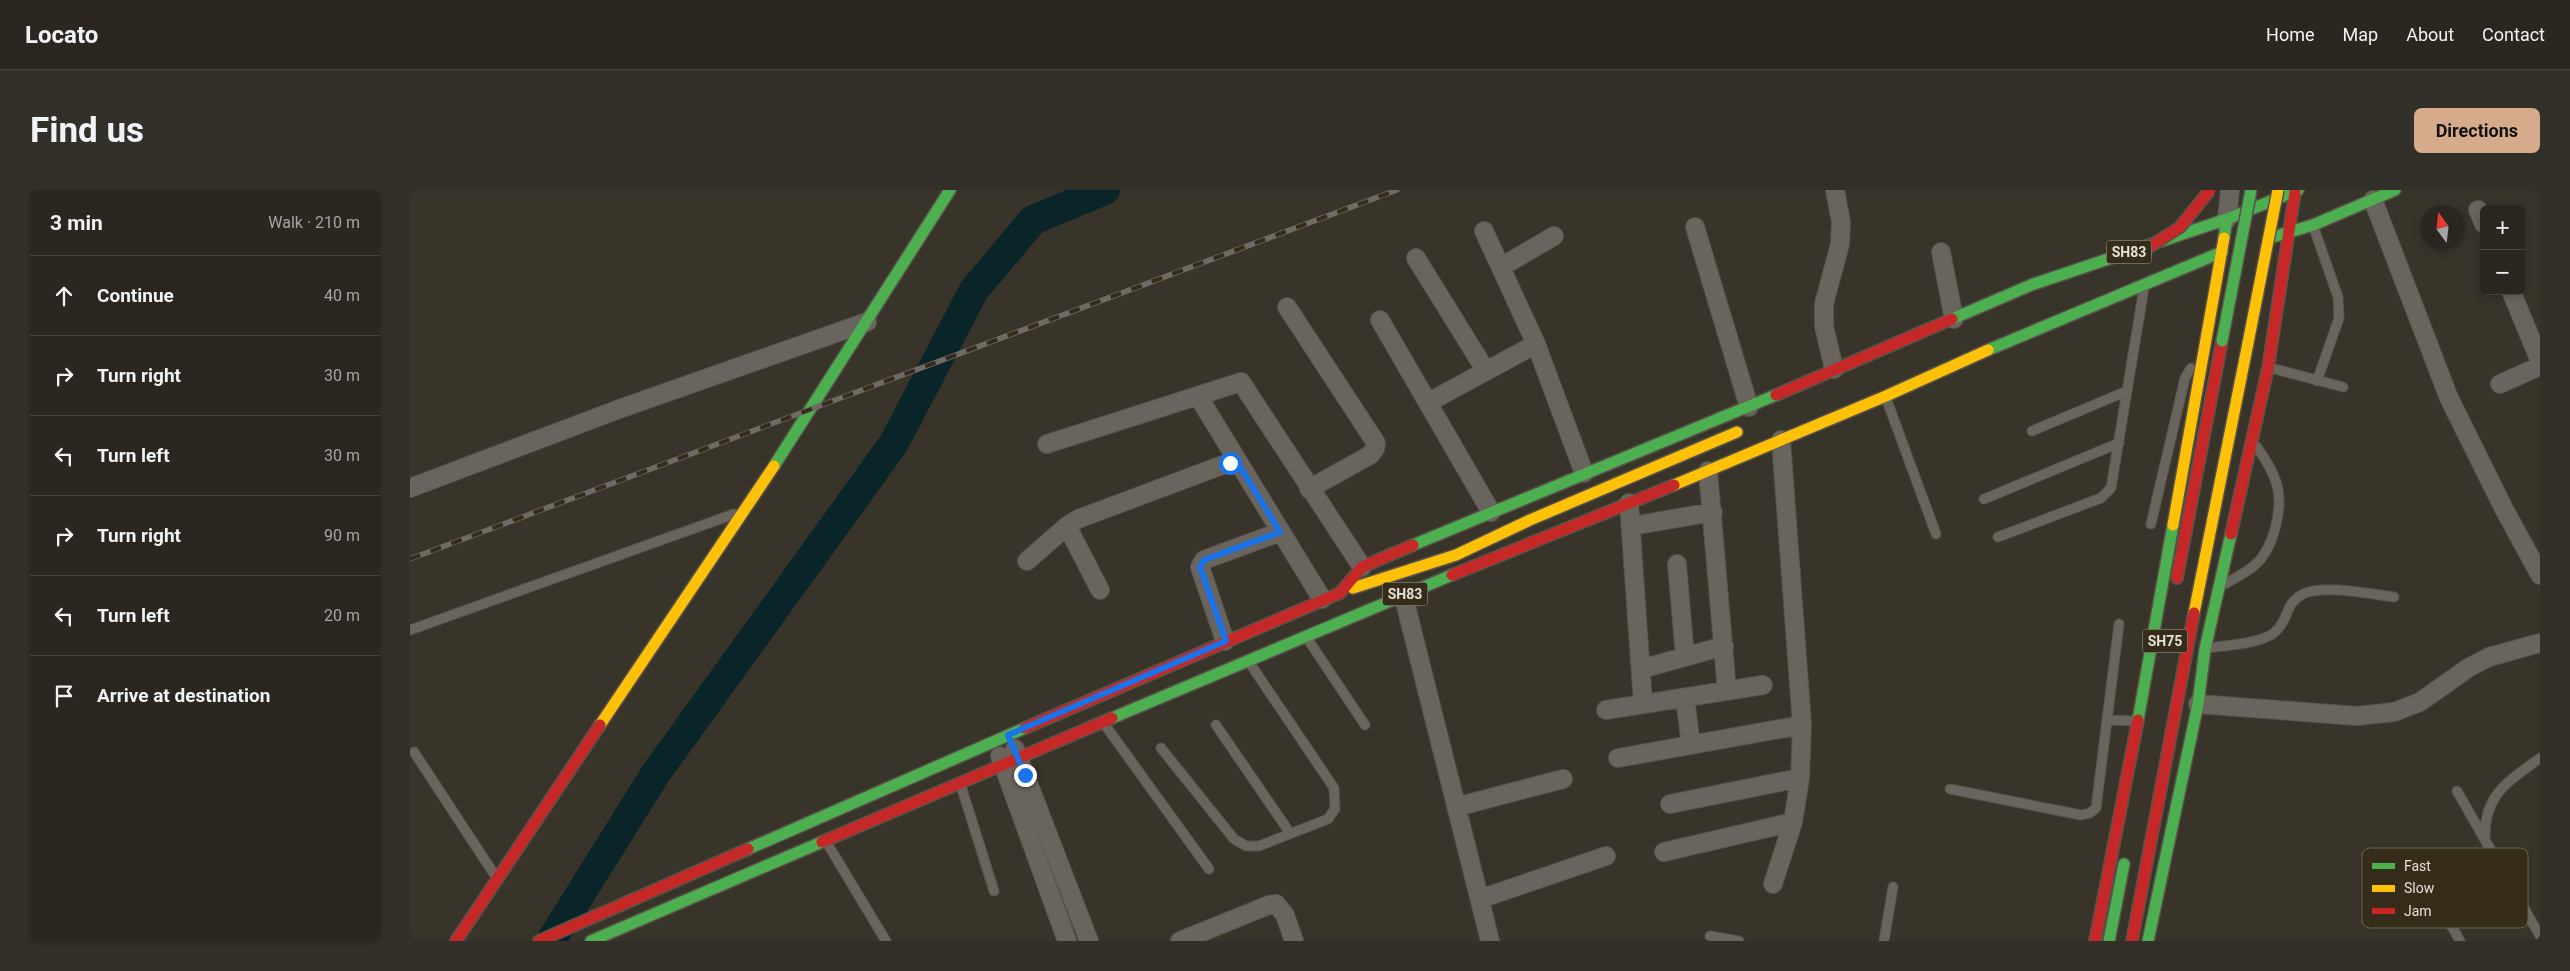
<!DOCTYPE html>
<html lang="en">
<head>
<meta charset="utf-8">
<style>
	:root { --surface:#2b2720; --page:#332f29; --text:#f1f3f6; --muted:#a6a5a5; --line:#47443e; --accent:#d6ab8b }
	body { margin:0; font-family:Roboto,sans-serif; background:var(--page); color:var(--text) }
	.controls { position:absolute; right:15px; top:15px; display:grid; overflow:hidden; border-radius:8px; box-shadow:0 2px 8px #0003 }
	.controls button { width:45px; height:45px; display:grid; place-items:center; padding:0; border:0; border-bottom:1px solid var(--line); background:var(--surface); color:var(--text); font:25px sans-serif }
	.compass { position:absolute; left:2010px; top:15px; width:45px; height:45px; border-radius:50%; background:var(--surface); box-shadow:0 2px 8px #0003; rotate:345deg }
	.stop { position:absolute; width:15px; height:15px; margin:-11px; border:4px solid #1a73e8; border-radius:50%; background:#fff }
	.stop.end { background:#1a73e8; border-color:#fff; box-shadow:0 1px 5px #0008 }
	.list { margin:0; padding:0; list-style:none }
	h2 { display:flex; justify-content:space-between; align-items:center; height:65px; margin:0; padding:0 20px; font-size:21px }
	h2 small { font-size:16px; font-weight:400; color:var(--muted) }
	.list li { display:grid; grid-template-columns:32px 1fr auto; gap:15px; align-items:center; box-sizing:border-box; height:80px; padding:0 20px; border-top:1px solid var(--line) }
	.list b { display:block; font-size:19px; white-space:nowrap }
	.list em { font-size:16px; font-style:normal; color:var(--muted) }
	.icon { flex:none; width:28px; height:28px; fill:none; stroke:currentColor; stroke-width:2; stroke-linecap:round; stroke-linejoin:round }
	.map { position:relative; flex:none; width:2130px; height:751px; overflow:hidden; border-radius:8px }
	header { display:flex; align-items:center; gap:30px; box-sizing:border-box; height:70px; padding:0 25px; background:var(--surface); border-bottom:1px solid var(--line) }
	header strong { font-size:24px }
	nav { display:flex; gap:28px; margin-inline-start:auto; font-size:18px }
	.intro { display:flex; align-items:center; justify-content:space-between; box-sizing:border-box; height:120px; padding:0 30px }
	h1 { margin:0; font-size:35px }
	.button { padding:12px 22px; border-radius:8px; background:var(--accent); color:#111; font-size:18px; font-weight:700 }
	main { display:flex; gap:30px; padding:0 30px }
	aside { flex:1; background:var(--surface); border-radius:8px; box-shadow:0 2px 8px #0003 }
	.map>svg:first-child { display:block }
	.lines { fill:none; stroke-linecap:round; stroke-linejoin:round }
	.river { stroke:#092529; stroke-width:30 }
	.lane-casing { stroke:#57534a; stroke-width:11 }
	.street-casing { stroke:#57534a; stroke-width:20 }
	.fast-casing { stroke:#57534a; stroke-width:14 }
	.slow-casing { stroke:#57534a; stroke-width:14 }
	.jam-casing { stroke:#57534a; stroke-width:14 }
	.lane { stroke:#69645d; stroke-width:9 }
	.street { stroke:#69645d; stroke-width:18 }
	.fast { stroke:#4caf50; stroke-width:11 }
	.slow { stroke:#ffc107; stroke-width:11 }
	.jam { stroke:#c62828; stroke-width:11 }
	.rail-casing { stroke:#6f6a63; stroke-width:5.5 }
	.rail { stroke:#352c1a; stroke-width:4; stroke-dasharray:11; stroke-linecap:butt }
	.fast-bridge-casing { stroke:#57534a; stroke-width:14; stroke-linecap:butt }
	.slow-bridge-casing { stroke:#57534a; stroke-width:14; stroke-linecap:butt }
	.jam-bridge-casing { stroke:#57534a; stroke-width:14; stroke-linecap:butt }
	.fast-bridge { stroke:#4caf50; stroke-width:11 }
	.slow-bridge { stroke:#ffc107; stroke-width:11 }
	.jam-bridge { stroke:#c62828; stroke-width:11 }
	.route { stroke:#1a73e8; stroke-width:6 }
	.labels { text-anchor:middle; dominant-baseline:central; stroke-width:4; stroke-linejoin:round; paint-order:stroke }
	.shield { fill:#352c1a; stroke:#b1aa9d; stroke-width:1 }
	.shield-label { font-size:14px; font-weight:bold; fill:#e6e0d5 }
	.key { fill:#352c1a; stroke:#6a6252; stroke-width:1 }
	.key-label { font-size:14px; fill:#e6e0d5 }
</style>
</head>
<body>
<header>
<strong>Locato</strong>
<nav><a>Home</a><a>Map</a><a>About</a><a>Contact</a></nav>
</header>
<div class="intro"><h1>Find us</h1><a class="button">Directions</a></div>
<main>
<aside>
<h2>3 min<small>Walk · 210 m</small></h2>
<ul class="list">
<li><svg class="icon" aria-label="ahead" viewBox="0 0 24 24"><path d="M12 20V5M6 11l6-6 6 6"/></svg><div><b>Continue</b></div><em>40 m</em></li>
<li><svg class="icon" aria-label="right" viewBox="0 0 24 24"><path d="M7 20v-9h11M14 6l5 5-5 5"/></svg><div><b>Turn right</b></div><em>30 m</em></li>
<li><svg class="icon" aria-label="left" viewBox="0 0 24 24"><path d="M17 20v-9H6M10 6l-5 5 5 5"/></svg><div><b>Turn left</b></div><em>30 m</em></li>
<li><svg class="icon" aria-label="right" viewBox="0 0 24 24"><path d="M7 20v-9h11M14 6l5 5-5 5"/></svg><div><b>Turn right</b></div><em>90 m</em></li>
<li><svg class="icon" aria-label="left" viewBox="0 0 24 24"><path d="M17 20v-9H6M10 6l-5 5 5 5"/></svg><div><b>Turn left</b></div><em>20 m</em></li>
<li><svg class="icon" aria-label="arrive" viewBox="0 0 24 24"><path d="M6 21V4h12l-3 4 3 4H6"/></svg><div><b>Arrive at destination</b></div></li>
</ul>
</aside>
<div class="map">
<svg width="2130" height="751" viewBox="0 0 2130 751">
	<rect width="100%" height="100%" fill="#39342a"/>
	<g class="lines">
		<path class="river" d="M141,751L246,583L484,253L564,100L623,30L695,0"/>
		<g class="lane-casing">
			<path id="lane" d="M1904,38L1928,107L1929,128L1907,191
				M1861,178L1933,197
				M1476,208L1526,344
				M1622,241L1717,201
				M1574,309L1709,253
				M1741,334L1775,188L1781,178
				M1588,347L1691,308L1701,298L1734,98
				M1815,394C1825,388 1837,382 1845,375C1864,358 1873,318 1867,295C1863,281 1855,269 1847,257
				M0,440L324,324
				M897,448L955,535
				M1798,458C1816,455 1855,454 1867,440C1880,427 1874,414 1893,404C1913,394 1961,404 1984,407
				M1698,530L1725,531
				M695,535L799,679
				M806,535L880,643
				M751,558L824,649L836,656H849L918,629L925,619L924,598L839,472
				M4,562L86,687
				M551,596L584,701
				M1540,599L1671,625L1680,623L1686,618L1709,434
				M2047,601L2130,746
				M2075,648C2074,604 2098,592 2130,568
				M417,653L476,751
				M2036,726L2050,751
				M1300,746L1329,751
				M1474,751L1483,697"/>
		</g>
		<g class="street-casing">
			<path id="street" d="M1963,10L2039,208L2094,319L2130,385
				M2068,20L2074,34
				M1817,29L1820,0
				M1285,37L1339,217
				M1074,41L1126,154L1174,283
				M1531,62L1544,129
				M1006,68L1076,181
				M1091,77L1144,46
				M2101,101L2130,171
				M877,117L966,253L965,259L960,265L899,299
				M970,130L1081,322
				M1424,179L1414,136V114L1430,54L1431,32L1425,0
				M2090,194L2130,176
				M788,206L912,409
				M1019,212L1126,154
				M637,254L831,192L952,377
				M1298,281L1317,501
				M0,298L212,218L457,132
				M1219,313L1233,514
				M657,336L690,400
				M1222,336L1303,322
				M617,371L657,336L668,329L826,270
				M1267,374L1275,467
				M993,404L1080,751
				M815,451L790,377L794,370L870,342
				M1231,479L1314,456
				M1275,508L1281,555
				M1788,514L1947,526L1984,522L2010,512L2058,478L2079,467L2130,453
				M1196,520L1353,495
				M605,559L679,751
				M590,566L657,751
				M1208,568L1392,535
				M1260,614L1390,588
				M1046,617L1153,589
				M1254,662L1383,632
				M1363,694L1383,632L1390,588L1392,535L1371,250
				M1070,709L1196,666
				M770,751L859,715L866,714L875,725L884,751"/>
		</g>
		<g class="fast-casing">
			<path id="fast" d="M1863,47L1903,35L1985,0
				M1814,48L1817,29L1888,0
				M1542,129L1621,95L1817,29
				M1578,160L1812,62
				M364,276L540,0
				M1003,355L1366,205
				M702,528L1042,385
				M1728,530L1763,335
				M338,659L615,538
				M181,751L412,652
				M1699,751L1714,674
				M1738,751L1788,514L1795,459L1821,344"/>
		</g>
		<g class="slow-casing">
			<path id="slow" d="M1264,295L1476,206L1578,160
				M1763,335L1814,48
				M943,398L1046,365L1120,330L1327,242
				M1784,423L1838,153
				M190,535L364,276"/>
		</g>
		<g class="jam-casing">
			<path id="jam" d="M1366,205L1542,129
				M1821,344L1858,178L1885,2
				M1042,385L1264,295
				M1767,388L1812,151
				M615,538L930,403L952,377L1003,355
				M412,652L702,528
				M46,751L190,535
				M129,751L338,659
				M1685,751L1728,530
				M1722,751L1784,423"/>
		</g>
		<use href="#lane" class="lane"/>
		<use href="#street" class="street"/>
		<use href="#fast" class="fast"/>
		<use href="#slow" class="slow"/>
		<use href="#jam" class="jam"/>
		<g class="rail-casing">
			<path id="rail" d="M0,369L987,0"/>
		</g>
		<use href="#rail" class="rail"/>
		<g class="fast-bridge-casing">
			<path id="fast-bridge" d="M1812,151L1841,0"/>
		</g>
		<g class="slow-bridge-casing">
			<path id="slow-bridge" d="M1838,153L1868,0"/>
		</g>
		<g class="jam-bridge-casing">
			<path id="jam-bridge" d="M1727,65L1770,37L1800,0"/>
		</g>
		<use href="#fast-bridge" class="fast-bridge"/>
		<use href="#slow-bridge" class="slow-bridge"/>
		<use href="#jam-bridge" class="jam-bridge"/>
	</g>
	<g class="lines">
		<path class="route" d="M615,585L598,545L816,451L790,377L794,370L870,342L826,270L820,273"/>
	</g>
	<g class="labels">
		<g class="shield">
			<rect x="1696.5" y="50.5" width="45" height="23" rx="4"/>
			<rect x="972.5" y="392.5" width="45" height="23" rx="4"/>
			<rect x="1732.5" y="439.5" width="45" height="23" rx="4"/>
		</g>
		<g class="shield-label">
			<text x="1719" y="62">SH83</text>
			<text x="995" y="404">SH83</text>
			<text x="1755" y="451">SH75</text>
		</g>
	</g>
	<rect x="1952" y="658" width="166" height="80" rx="8" class="key"/>
	<rect x="1962" y="673" width="23" height="6" fill="#4caf50"/>
	<rect x="1962" y="695" width="23" height="7" fill="#ffc107"/>
	<rect x="1962" y="718" width="23" height="6" fill="#c62828"/>
	<g class="key-label">
		<text x="1994" y="681">Fast</text>
		<text x="1994" y="703">Slow</text>
		<text x="1994" y="726">Jam</text>
	</g>
</svg>
<div class="controls">
<button>+</button>
<button>−</button>
</div>
<svg class="compass" viewBox="-18 -18 36 36"><path d="M0-13l5 13h-10z" fill="#e53935"/><path d="M0 13l5-13h-10z" fill="#a6a5a5"/></svg>
<div class="stop" style="left:820px;top:273px"></div>
<div class="stop end" style="left:615px;top:585px"></div>
</div>
</main>
</body>
</html>
